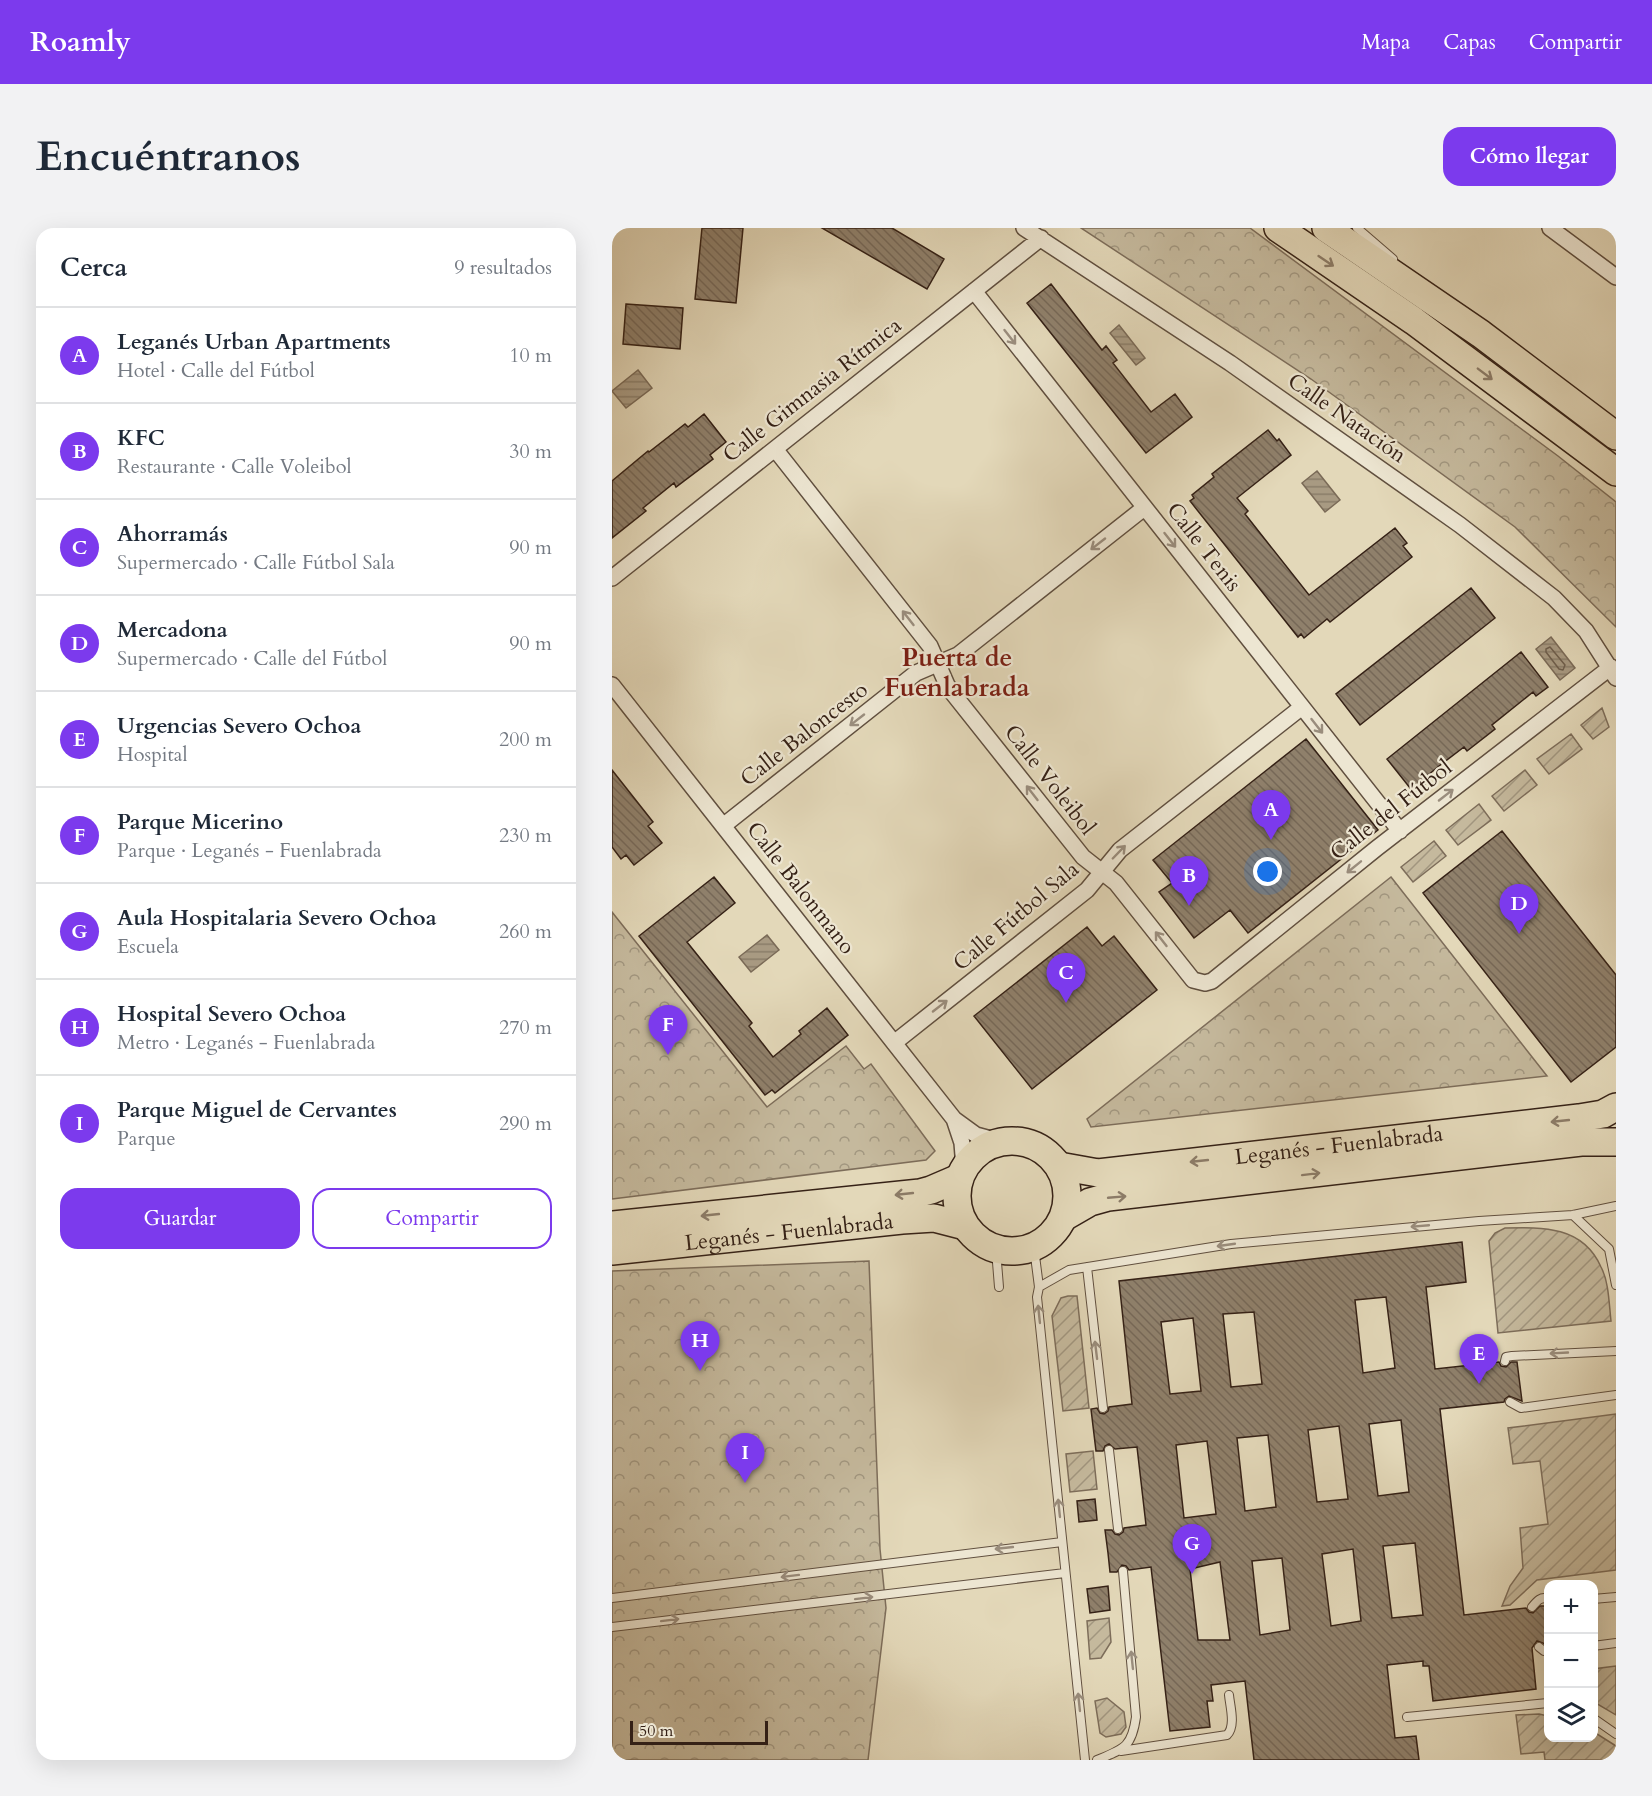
<!DOCTYPE html>
<html lang="es">
<head>
<meta charset="utf-8">
<style>
	:root { --surface:#fff; --page:#f2f2f3; --text:#1f2937; --muted:#747a83; --line:#e0e1e3; --accent:#7c3aed }
	body { margin:0; font-family:Cardo,serif; background:var(--page); color:var(--text) }
	.controls { position:absolute; right:18px; bottom:18px; display:grid; overflow:hidden; border-radius:12px; box-shadow:0 6px 24px #0002 }
	.controls button { width:54px; height:54px; display:grid; place-items:center; padding:0; border:0; border-bottom:2px solid var(--line); background:var(--surface); color:var(--text); font:30px sans-serif }
	.scale { position:absolute; left:18px; bottom:15px; width:138px; box-sizing:border-box; padding-left:6px; border:3px solid #352116; border-top:0; font-size:16px; line-height:21px; white-space:nowrap; color:#352116; -webkit-text-stroke:4px #ede6d2; paint-order:stroke }
	.you { position:absolute; left:656px; top:644px; width:21px; height:21px; margin:-15px; border:4px solid #fff; border-radius:50%; background:#1a73e8; box-shadow:0 0 0 9px #1a73e833 }
	.badge { display:grid; place-items:center; width:39px; height:39px; border-radius:50%; background:var(--accent); color:#fff; font-size:20px; font-weight:700 }
	.pin { position:absolute; translate:-50% -50px; filter:drop-shadow(0 2px 3px #0008) }
	.pin::after { content:''; position:absolute; top:32px; width:21px; height:18px; background:inherit; clip-path:polygon(0 0,100% 0,50% 100%) }
	.list { margin:0; padding:0; list-style:none }
	h2 { display:flex; justify-content:space-between; align-items:center; height:78px; margin:0; padding:0 24px; font-size:26px }
	h2 small { font-size:20px; font-weight:400; color:var(--muted) }
	.list li { display:grid; grid-template-columns:39px 1fr auto; gap:18px; align-items:center; box-sizing:border-box; height:96px; padding:0 24px; border-top:2px solid var(--line) }
	.list b { display:block; font-size:22px; white-space:nowrap }
	.list p { margin:0; font-size:20px; white-space:nowrap; color:var(--muted) }
	.list em { font-size:20px; font-style:normal; color:var(--muted) }
	.actions { display:flex; gap:12px; padding:18px 24px }
	.actions a { flex:1; padding:14px 0; border:2px solid var(--accent); border-radius:18px; text-align:center; font-size:21px; color:var(--accent) }
	.actions .main { background:var(--accent); color:#fff }
	.icon { flex:none; width:33px; height:33px; fill:none; stroke:currentColor; stroke-width:2; stroke-linecap:round; stroke-linejoin:round }
	.map { position:relative; flex:none; width:1004px; height:1532px; overflow:hidden; border-radius:18px }
	header { display:flex; align-items:center; gap:36px; box-sizing:border-box; height:84px; padding:0 30px; background:var(--accent); color:#fff }
	header strong { font-size:28px }
	nav { display:flex; gap:33px; margin-inline-start:auto; font-size:21px }
	.intro { display:flex; align-items:center; justify-content:space-between; box-sizing:border-box; height:144px; padding:0 36px }
	h1 { margin:0; font-size:42px }
	.button { padding:15px 27px; border-radius:18px; background:var(--accent); color:#fff; font-size:21px; font-weight:700 }
	main { display:flex; gap:36px; padding:0 36px }
	aside { flex:1; background:var(--surface); border-radius:18px; box-shadow:0 6px 24px #0002 }
	.map>svg:first-child { display:block }
	.park { fill:url(#park-crowns); stroke:#7d6d5a; stroke-width:1.5 }
	.garden { fill:url(#garden-furrows); stroke:#7d6d5a; stroke-width:1.5 }
	.water { fill:url(#water-rules); stroke:#7a6a57; stroke-width:1.5 }
	.lines { fill:none; stroke-linecap:round; stroke-linejoin:round }
	.shore { stroke:#6e5e4c; stroke-width:1.5 }
	.building { fill:url(#building-back-hatch); stroke:#352116; stroke-width:1.5; fill-rule:evenodd }
	.lane-casing { stroke:#604f3f; stroke-width:10 }
	.street-casing { stroke:#604f3f; stroke-width:18 }
	.highway-casing { stroke:#352116; stroke-width:30 }
	.lane { stroke:#ede6d2; stroke-width:8 }
	.street { stroke:#ede6d2; stroke-width:15 }
	.highway { stroke:#e3d8b9; stroke-width:27 }
	.oneway { stroke:#8c7c68 }
	.oneway2 { stroke:#9a8d7d }
	.labels { text-anchor:middle; dominant-baseline:central; stroke-width:4.5; stroke-linejoin:round; paint-order:stroke }
	.street-label { font-size:22px; fill:#352116; stroke:#ede6d2 }
	.quarter-label { font-size:26px; font-weight:bold; fill:#7a1f14; stroke:#ede6d2 }
</style>
</head>
<body>
<header>
<strong>Roamly</strong>
<nav><a>Mapa</a><a>Capas</a><a>Compartir</a></nav>
</header>
<div class="intro"><h1>Encuéntranos</h1><a class="button">Cómo llegar</a></div>
<main>
<aside>
<h2>Cerca<small>9 resultados</small></h2>
<ul class="list">
<li><span class="badge">A</span><div><b>Leganés Urban Apartments</b><p>Hotel · Calle del Fútbol</p></div><em>10 m</em></li>
<li><span class="badge">B</span><div><b>KFC</b><p>Restaurante · Calle Voleibol</p></div><em>30 m</em></li>
<li><span class="badge">C</span><div><b>Ahorramás</b><p>Supermercado · Calle Fútbol Sala</p></div><em>90 m</em></li>
<li><span class="badge">D</span><div><b>Mercadona</b><p>Supermercado · Calle del Fútbol</p></div><em>90 m</em></li>
<li><span class="badge">E</span><div><b>Urgencias Severo Ochoa</b><p>Hospital</p></div><em>200 m</em></li>
<li><span class="badge">F</span><div><b>Parque Micerino</b><p>Parque · Leganés - Fuenlabrada</p></div><em>230 m</em></li>
<li><span class="badge">G</span><div><b>Aula Hospitalaria Severo Ochoa</b><p>Escuela</p></div><em>260 m</em></li>
<li><span class="badge">H</span><div><b>Hospital Severo Ochoa</b><p>Metro · Leganés - Fuenlabrada</p></div><em>270 m</em></li>
<li><span class="badge">I</span><div><b>Parque Miguel de Cervantes</b><p>Parque</p></div><em>290 m</em></li>
</ul>
<div class="actions"><a class="main">Guardar</a><a>Compartir</a></div>
</aside>
<div class="map">
<svg width="1004" height="1532" viewBox="0 0 1004 1532">
	<defs>
		<pattern id="park-crowns" width="20" height="18" patternUnits="userSpaceOnUse" patternTransform="scale(1.5)"><rect width="20" height="18" fill="#c5b99d"/><path d="M2 6a3 3 0 1 1 6 0M12 15a3 3 0 1 1 6 0" fill="none" stroke="#a1967f"/></pattern>
		<pattern id="garden-furrows" width="10" height="10" patternUnits="userSpaceOnUse" patternTransform="scale(1.5)"><rect width="10" height="10" fill="#c5b99d"/><path d="M-1 1l2-2M0 10L10 0M9 11l2-2" fill="none" stroke="#a1967f"/></pattern>
		<pattern id="water-rules" width="6" height="5" patternUnits="userSpaceOnUse" patternTransform="scale(1.5)"><rect width="6" height="5" fill="#a89a82"/><path d="M0 2.5h6" fill="none" stroke="#8a7d69"/></pattern>
		<pattern id="building-back-hatch" width="6" height="6" patternUnits="userSpaceOnUse" patternTransform="scale(1.5)"><rect width="6" height="6" fill="#8f806b"/><path d="M-1 5l2 2M0 0l6 6M5-1l2 2" fill="none" stroke="#766857"/></pattern>
	</defs>
	<rect width="100%" height="100%" fill="#e3d8b9"/>
	<filter id="stains"><feTurbulence type="fractalNoise" baseFrequency=".00333" numOctaves="4"/><feColorMatrix values="0 0 0 0 .2 0 0 0 0 .09 0 0 0 0 .02 0 0 0 .5 -.17"/></filter>
	<radialGradient id="worn" r=".72"><stop offset=".6" stop-color="#630" stop-opacity="0"/><stop offset="1" stop-color="#630" stop-opacity=".3"/></radialGradient>
	<path class="park" d="M469,0H638L946,228L1004,274V399L903,299L699,151Z
		M779,649L935,848L479,899L475,891Z
		M0,684L155,879L234,818L252,841L259,836L323,923L314,932L0,971Z
		M257,1033L268,1321L274,1380L256,1532H0V1043Z"/>
	<path class="garden" d="M990,480L997,499L981,511L969,497Z
		M959,506L970,521L937,546L925,531Z
		M913,542L925,557L892,583L880,568Z
		M867,576L879,592L846,617L834,602Z
		M822,613L834,628L801,654L789,639Z
		M893,1000C931,999 971,998 989,1039C997,1054 997,1076 999,1093L886,1105L877,1013L883,1005Z
		M456,1068H465L477,1180L451,1183L440,1088L449,1070Z
		M1004,1186V1342L925,1352L898,1377L890,1378L898,1358L911,1340L908,1300L936,1296L928,1233L901,1236L896,1200Z
		M481,1223L485,1261L458,1264L454,1226Z
		M497,1390L499,1414L489,1430L478,1431L475,1393Z
		M1004,1438V1487L982,1474L981,1441Z
		M495,1470L512,1484L514,1499L509,1506L494,1509L488,1505L483,1473Z
		M927,1486L936,1488V1510H981L982,1504L1004,1518V1532H933L932,1524L909,1526L904,1487Z"/>
	<path class="water" d="M507,97L533,130L524,137L498,105Z
		M26,142L40,160L14,180L0,163Z
		M705,243L728,272L713,284L690,255Z
		M939,409L963,440L948,452L924,421Z
		M155,707L167,722L139,744L127,729Z"/>
	<g class="lines">
		<path class="shore" d="M938,419L953,437L951,442L947,441L934,424V421Z"/>
	</g>
	<path class="building" d="M90,0H131L124,75L83,71Z
		M210,0H280L332,31L315,61Z
		M439,56L490,122L494,118L505,132L501,135L539,184L563,166L580,189L534,225L415,75Z
		M14,76L71,80L68,121L11,116Z
		M92,186L114,214L98,227L101,231L64,259L62,255L31,280L34,283L0,310V253L36,223L37,224L73,196L76,199Z
		M656,202L665,213L667,211L679,227L625,270L636,283L633,286L697,367L783,300L795,315L791,318L800,329L718,394L715,391L692,410L689,406L686,409L578,273L582,270L580,267L602,249L600,246Z
		M859,360L883,390L748,497L724,466Z
		M909,424L936,459L924,468L921,464L880,497L883,501L855,523L852,519L827,538L810,552L813,556L802,565L775,531Z
		M694,511L766,602L636,705L618,682L582,710L547,664L560,655L541,632Z
		M0,542L41,594L36,598L50,615L22,637L14,627L9,631L0,619Z
		M890,603L1004,747V819L959,854L811,665Z
		M102,649L123,675L75,714L140,795L137,798L161,829L189,806L187,803L215,780L236,807L163,865L160,862L153,867L27,708Z
		M475,699L490,718L502,708L545,762L420,861L362,788Z
		M850,1014L854,1054L814,1059L823,1141L887,1134L889,1138L894,1139L899,1134H905L910,1173L897,1168L893,1171L892,1174L828,1181L852,1387L914,1380L917,1384L921,1385L928,1378H934L936,1417L925,1413L920,1420L924,1461L821,1473L817,1438H811V1433L775,1437L783,1510L804,1508L807,1532H642L633,1453L599,1457L601,1473H595L598,1499L558,1503L539,1339L517,1342L514,1338L510,1337L505,1344H498L496,1325L493,1302H500L503,1306L507,1307L511,1304L512,1300L534,1297L525,1219L503,1221L497,1216L493,1218L491,1223H484L479,1181L485,1180L488,1185L492,1186L496,1183L497,1179L520,1176L507,1053ZM774,1069L783,1140L751,1145L743,1072ZM642,1084L650,1156L619,1159L611,1086ZM581,1090L589,1163L558,1166L549,1094ZM789,1192L797,1264L766,1268L757,1196ZM727,1198L736,1271L705,1274L696,1202ZM656,1207L664,1279L633,1283L625,1210ZM595,1213L604,1286L572,1290L564,1217ZM803,1315L811,1387L780,1390L771,1318ZM741,1321L749,1393L719,1398L710,1326ZM670,1330L678,1402L648,1407L640,1333ZM608,1334L618,1412H586L578,1341Z
		M483,1271L485,1292L467,1294L465,1273Z
		M496,1358L498,1382L478,1385L475,1361Z"/>
	<g class="lines">
		<g class="lane-casing">
			<path id="lane" d="M745,0L781,31
				M961,987L997,1021L1004,1057
				M422,1020L427,1059L425,1069L473,1532
				M384,1022L387,1059
				M475,1039L491,1180
				M427,1059L457,1042L619,1016L867,993L961,987L1004,978
				M893,1133L894,1129L900,1128L1004,1123
				M898,1174L909,1180L1004,1167
				M497,1222L506,1301
				M0,1370L450,1314
				M981,1371L1004,1369
				M920,1379C925,1373 929,1368 936,1371
				M0,1399L453,1345
				M981,1418L1004,1415
				M927,1419L932,1423H936
				M795,1489L936,1475
				M981,1490L1004,1506
				M509,1523L615,1507C624,1498 618,1478 617,1467
				M485,1532C512,1521 520,1519 524,1489L511,1343"/>
		</g>
		<g class="street-casing">
			<path id="street" d="M412,0L618,135L848,297L942,370L974,403L1004,450
				M938,0L1004,49
				M362,63L788,603
				M163,221L318,418L335,457L339,463L471,629L504,655L581,752L593,755L600,753L765,620L999,439
				M0,350L429,10
				M0,457L342,891L350,915L352,940
				M111,598L304,445L346,427L532,280
				M282,815L475,662L508,622L690,479
				M342,891L364,907L390,914"/>
		</g>
		<g class="highway-casing">
			<g id="highway">
				<path d="M666,0L802,93L1004,244"/>
				<path d="M714,0L869,106L1004,208"/>
				<circle cx="400" cy="968" r="55"/>
				<path id="s1" d="M447,938L486,945L967,890L991,886L1004,879"/>
				<path d="M452,989L478,974L496,969L969,914H1004"/>
				<path d="M0,997L308,965L319,962L347,950"/>
				<path id="s2" d="M0,1023L290,992L322,990L353,998"/>
			</g>
		</g>
		<use href="#lane" class="lane"/>
		<use href="#street" class="street"/>
		<use href="#highway" class="highway"/>
	</g>
	<defs><path id="oneway-shaft" d="M-6 0H5M1.5-3L5.5 0L1.5 3" fill="none" stroke-width="1.6" stroke-linecap="round" stroke-linejoin="round" transform="scale(1.5)"/></defs>
	<g class="oneway">
		<use href="#oneway-shaft" transform="translate(714 33) rotate(34)"/>
		<use href="#oneway-shaft" transform="translate(873 146) rotate(37)"/>
		<use href="#oneway-shaft" transform="translate(948 893) rotate(174)"/>
		<use href="#oneway-shaft" transform="translate(587 933) rotate(174)"/>
		<use href="#oneway-shaft" transform="translate(699 946) rotate(-7)"/>
		<use href="#oneway-shaft" transform="translate(292 966) rotate(174)"/>
		<use href="#oneway-shaft" transform="translate(505 969) rotate(-5)"/>
		<use href="#oneway-shaft" transform="translate(98 987) rotate(174)"/>
	</g>
	<g class="oneway2">
		<use href="#oneway-shaft" transform="translate(398 109) rotate(52)"/>
		<use href="#oneway-shaft" transform="translate(558 312) rotate(52)"/>
		<use href="#oneway-shaft" transform="translate(486 316) rotate(142)"/>
		<use href="#oneway-shaft" transform="translate(296 390) rotate(-128)"/>
		<use href="#oneway-shaft" transform="translate(245 492) rotate(142)"/>
		<use href="#oneway-shaft" transform="translate(705 498) rotate(52)"/>
		<use href="#oneway-shaft" transform="translate(420 565) rotate(-128)"/>
		<use href="#oneway-shaft" transform="translate(834 567) rotate(-38)"/>
		<use href="#oneway-shaft" transform="translate(507 624) rotate(-46)"/>
		<use href="#oneway-shaft" transform="translate(742 639) rotate(141)"/>
		<use href="#oneway-shaft" transform="translate(549 711) rotate(-128)"/>
		<use href="#oneway-shaft" transform="translate(328 778) rotate(-38)"/>
		<use href="#oneway-shaft" transform="translate(808 998) rotate(175)"/>
		<use href="#oneway-shaft" transform="translate(614 1017) rotate(172)"/>
		<use href="#oneway-shaft" transform="translate(427 1086) rotate(-96)"/>
		<use href="#oneway-shaft" transform="translate(484 1122) rotate(-97)"/>
		<use href="#oneway-shaft" transform="translate(947 1125) rotate(177)"/>
		<use href="#oneway-shaft" transform="translate(447 1280) rotate(-96)"/>
		<use href="#oneway-shaft" transform="translate(392 1320) rotate(174)"/>
		<use href="#oneway-shaft" transform="translate(178 1348) rotate(173)"/>
		<use href="#oneway-shaft" transform="translate(252 1370) rotate(-7)"/>
		<use href="#oneway-shaft" transform="translate(58 1392) rotate(-7)"/>
		<use href="#oneway-shaft" transform="translate(520 1432) rotate(-96)"/>
		<use href="#oneway-shaft" transform="translate(467 1474) rotate(-96)"/>
	</g>
	<g class="labels">
		<g class="street-label">
			<text transform="translate(200 162) rotate(-38)">Calle Gimnasia Rítmica</text>
			<text transform="translate(735 190) rotate(35)">Calle Natación</text>
			<text transform="translate(592 319) rotate(52)">Calle Tenis</text>
			<text transform="translate(192 506) rotate(-38)">Calle Baloncesto</text>
			<text transform="translate(438 552) rotate(52)">Calle Voleibol</text>
			<text transform="translate(779 582) rotate(-38)">Calle del Fútbol</text>
			<text transform="translate(189 660) rotate(52)">Calle Balonmano</text>
			<text transform="translate(404 688) rotate(-40)">Calle Fútbol Sala</text>
			<text stroke="none"><textPath href="#s1" startOffset="282">Leganés - Fuenlabrada</textPath></text>
			<text stroke="none"><textPath href="#s2" startOffset="178">Leganés - Fuenlabrada</textPath></text>
		</g>
		<g class="quarter-label">
			<text x="345" y="429">Puerta de<tspan x="345" dy="30">Fuenlabrada</tspan></text>
		</g>
	</g>
	<rect width="100%" height="100%" filter="url(#stains)"/>
	<rect width="100%" height="100%" fill="url(#worn)"/>
</svg>
<div class="controls">
<button>+</button>
<button>−</button>
<button><svg class="icon" aria-label="layers" viewBox="0 0 24 24"><path d="M12 4l9 5-9 5-9-5zM3 14l9 5 9-5"/></svg></button>
</div>
<div class="scale">50 m</div>
<div class="you"></div>
<div class="pin badge" style="left:659px;top:612px">A</div>
<div class="pin badge" style="left:577px;top:678px">B</div>
<div class="pin badge" style="left:454px;top:775px">C</div>
<div class="pin badge" style="left:907px;top:706px">D</div>
<div class="pin badge" style="left:867px;top:1156px">E</div>
<div class="pin badge" style="left:56px;top:827px">F</div>
<div class="pin badge" style="left:580px;top:1346px">G</div>
<div class="pin badge" style="left:88px;top:1143px">H</div>
<div class="pin badge" style="left:133px;top:1255px">I</div>
</div>
</main>
</body>
</html>
